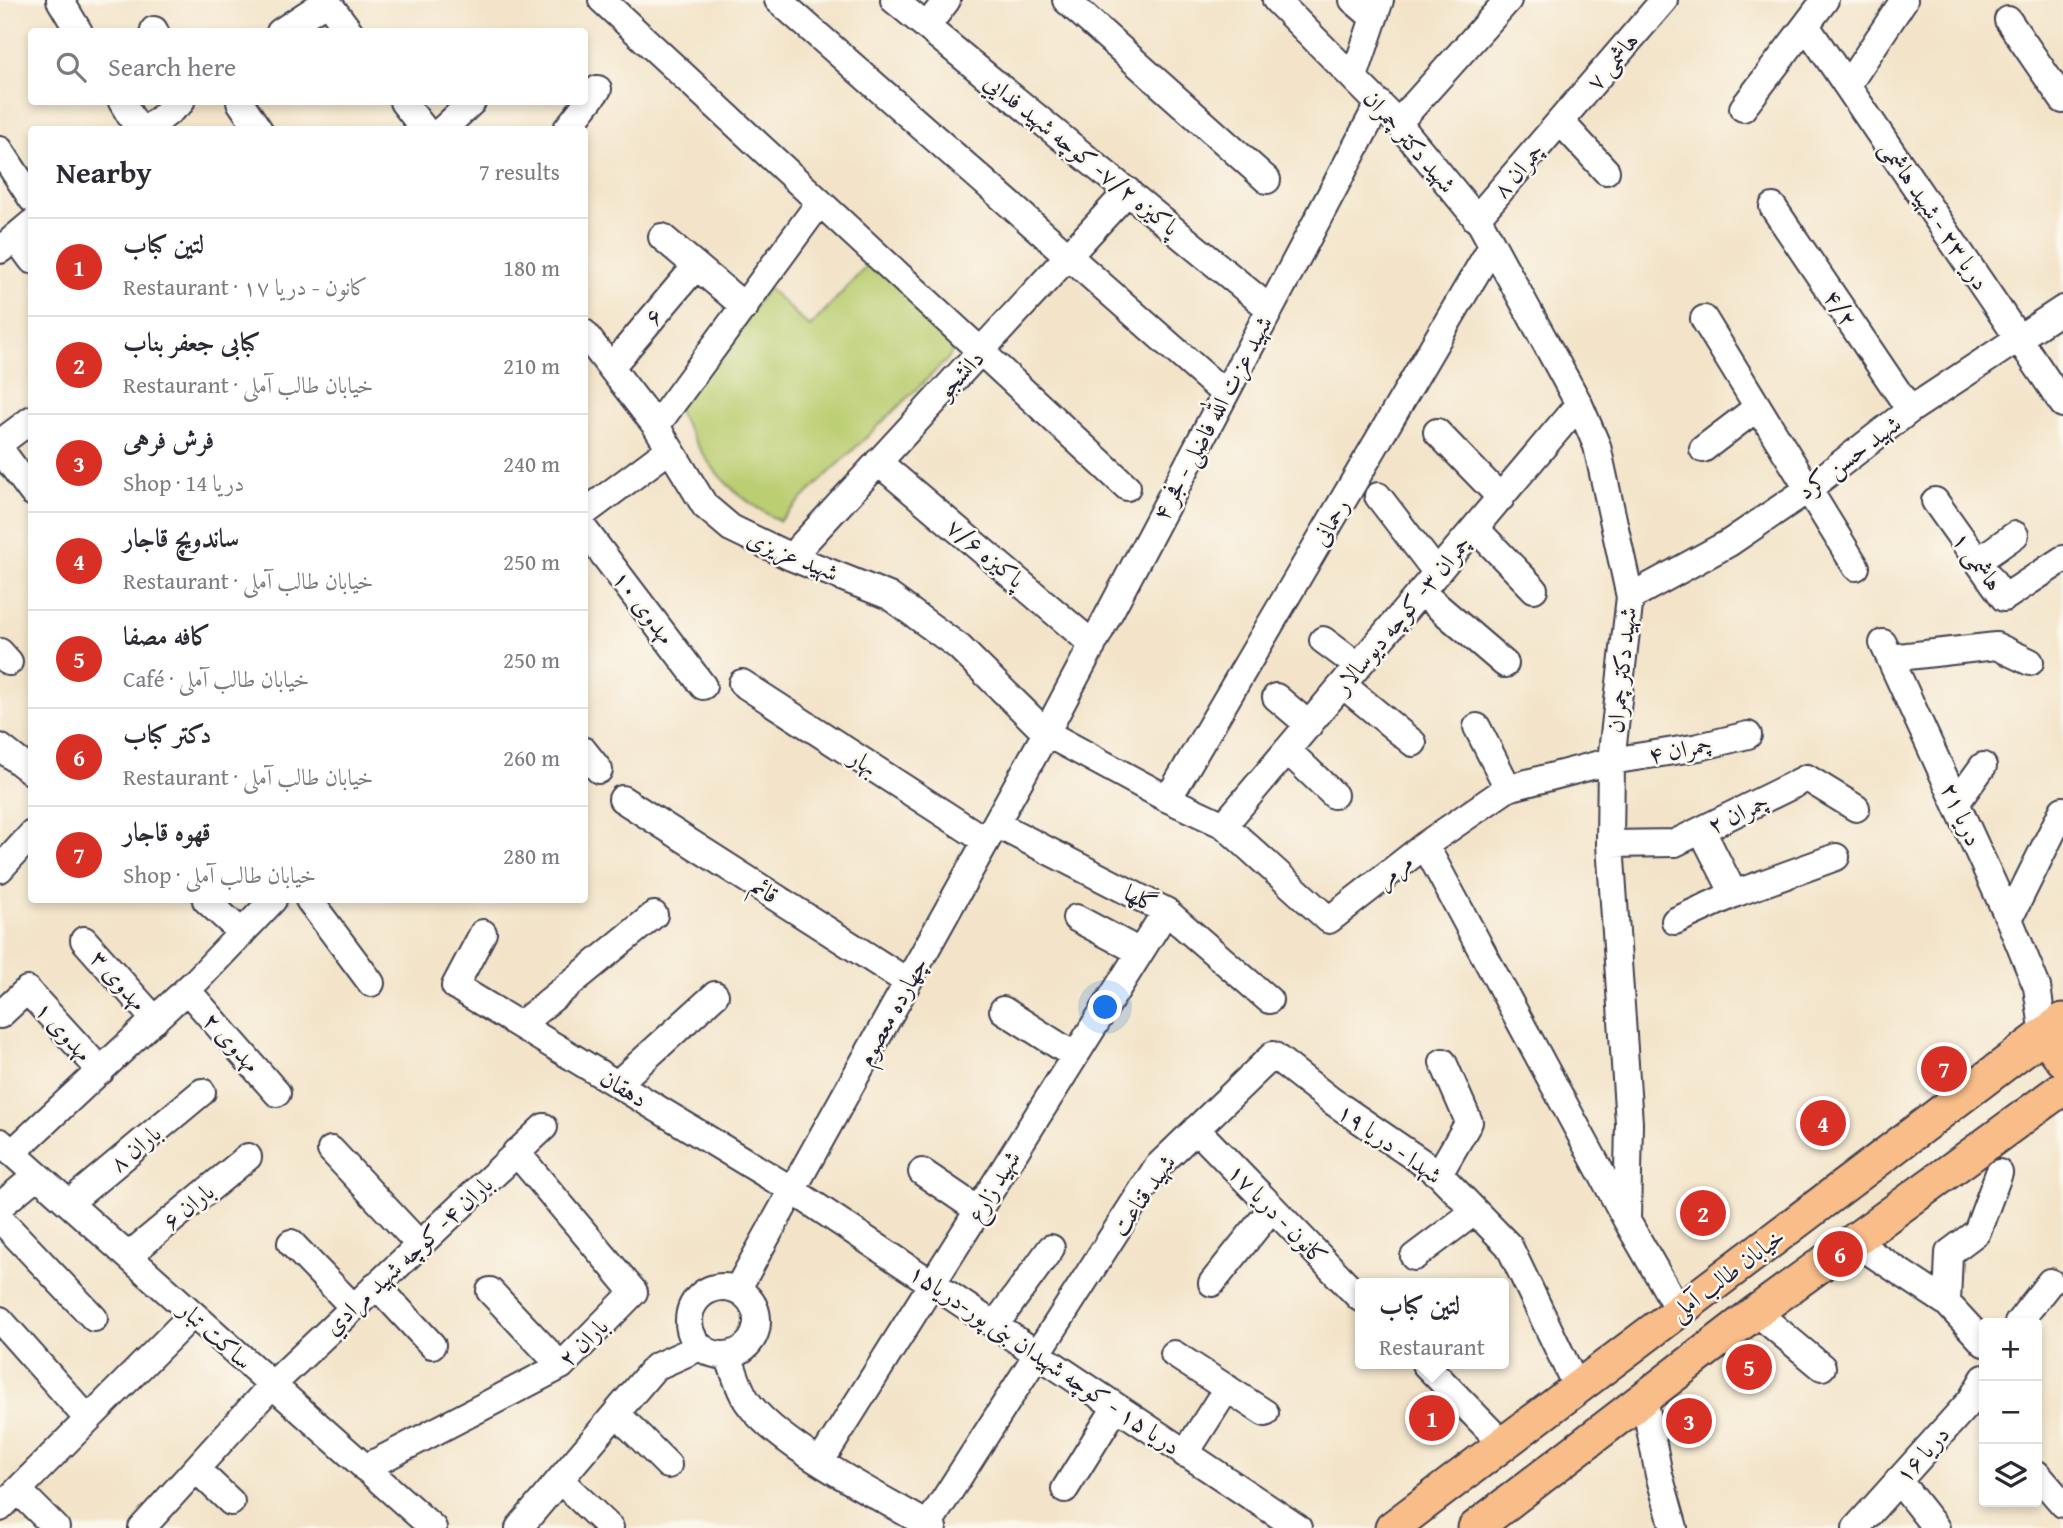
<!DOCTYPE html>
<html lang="en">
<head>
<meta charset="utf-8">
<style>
	:root { --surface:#fff; --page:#f2f2f3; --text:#2b2b33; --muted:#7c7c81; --line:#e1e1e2; --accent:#d93025 }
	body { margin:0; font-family:"Gentium Book Plus",Amiri,serif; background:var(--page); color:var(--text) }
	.controls { position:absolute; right:21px; bottom:21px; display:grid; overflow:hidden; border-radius:7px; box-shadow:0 4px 10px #0003 }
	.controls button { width:63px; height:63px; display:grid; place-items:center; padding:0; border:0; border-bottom:2px solid var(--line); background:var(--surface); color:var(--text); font:35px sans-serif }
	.you { position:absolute; left:1106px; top:1008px; width:24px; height:24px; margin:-18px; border:5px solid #fff; border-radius:50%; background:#1a73e8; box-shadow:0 0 0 10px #1a73e833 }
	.badge { display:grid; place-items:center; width:46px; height:46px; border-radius:50%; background:var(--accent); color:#fff; font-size:23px; font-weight:700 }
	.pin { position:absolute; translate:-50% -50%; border:4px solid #fff; box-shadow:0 2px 7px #0006 }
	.popup { position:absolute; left:1355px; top:1278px; width:154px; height:91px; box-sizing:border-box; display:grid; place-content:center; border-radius:7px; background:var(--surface); filter:drop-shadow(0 2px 5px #0005); font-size:23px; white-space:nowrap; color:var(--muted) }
	.popup b { font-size:26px; color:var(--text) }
	.popup::after { content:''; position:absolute; left:50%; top:100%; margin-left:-14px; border:14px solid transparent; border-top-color:var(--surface) }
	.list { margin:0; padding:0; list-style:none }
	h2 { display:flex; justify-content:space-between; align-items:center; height:91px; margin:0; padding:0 28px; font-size:30px }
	h2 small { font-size:23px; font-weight:400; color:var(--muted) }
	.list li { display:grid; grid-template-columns:46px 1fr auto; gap:21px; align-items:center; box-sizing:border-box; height:98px; padding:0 28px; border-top:2px solid var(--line) }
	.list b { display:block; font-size:26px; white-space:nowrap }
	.list p { margin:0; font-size:23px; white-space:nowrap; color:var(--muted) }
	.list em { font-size:23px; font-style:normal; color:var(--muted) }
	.icon { flex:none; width:38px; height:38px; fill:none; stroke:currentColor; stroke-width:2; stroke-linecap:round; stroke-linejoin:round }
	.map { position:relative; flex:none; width:2063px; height:1528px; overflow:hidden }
	.search { position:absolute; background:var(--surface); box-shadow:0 4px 10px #0003; left:28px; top:28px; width:560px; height:77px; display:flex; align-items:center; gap:18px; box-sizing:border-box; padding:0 24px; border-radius:7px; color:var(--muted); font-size:26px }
	.panel { position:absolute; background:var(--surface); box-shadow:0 4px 10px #0003; left:28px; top:126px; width:560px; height:777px; border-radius:7px }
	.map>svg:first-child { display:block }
	.green { fill:#bbce72; stroke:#6e7856; stroke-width:2 }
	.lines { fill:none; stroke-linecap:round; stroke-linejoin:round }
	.minor-casing { stroke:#413f50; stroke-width:30 }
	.major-casing { stroke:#413f50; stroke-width:37 }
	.minor { stroke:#fff; stroke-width:26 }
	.major { stroke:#f8bd89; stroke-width:33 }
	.labels { text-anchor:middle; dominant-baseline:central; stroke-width:5; stroke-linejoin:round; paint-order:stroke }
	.street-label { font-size:24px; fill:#22223b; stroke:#fbf7ec }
</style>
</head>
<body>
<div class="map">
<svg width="2063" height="1528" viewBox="0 0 2063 1528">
	<rect width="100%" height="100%" fill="#fbf7ec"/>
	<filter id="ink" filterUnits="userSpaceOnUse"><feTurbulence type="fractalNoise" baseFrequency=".0143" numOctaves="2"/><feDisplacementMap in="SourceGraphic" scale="14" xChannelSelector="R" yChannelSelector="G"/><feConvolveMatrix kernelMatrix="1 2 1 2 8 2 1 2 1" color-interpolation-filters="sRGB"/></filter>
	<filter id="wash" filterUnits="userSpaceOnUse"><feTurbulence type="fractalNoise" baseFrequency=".00686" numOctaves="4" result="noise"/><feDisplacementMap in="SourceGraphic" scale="28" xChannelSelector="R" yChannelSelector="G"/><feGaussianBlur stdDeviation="1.57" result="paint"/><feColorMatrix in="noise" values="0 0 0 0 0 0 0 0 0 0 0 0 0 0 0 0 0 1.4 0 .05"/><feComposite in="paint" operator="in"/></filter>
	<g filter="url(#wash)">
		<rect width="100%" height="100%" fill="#f3e4c9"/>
		<path class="green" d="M874,258L957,342L948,359L779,521C723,490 706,464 677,409L768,288L810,327Z"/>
	</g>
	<g filter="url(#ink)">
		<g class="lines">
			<g class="minor-casing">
				<path id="minor" d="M60,0L79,32
					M326,0L350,32
					M602,0L1127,487
					M778,0L1225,394
					M894,0L1270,309
					M1066,0L1267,180
					M1276,0L1398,123L1481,224L1579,404L1597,446L1630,597L1611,761L1610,844L1629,1123L1627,1221L1679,1311
					M1353,0L1374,18
					M2008,20L2063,100
					M927,26L947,0
					M1807,27L2063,404
					M154,30L155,32
					M280,32L327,1
					M1354,77L1380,0
					M1847,86L1904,0
					M122,102L139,130
					M240,102L259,130
					M403,102L425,130
					M1743,108L1825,0
					M1561,122L1606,171
					M1398,123L1508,0
					M146,130L181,102
					M442,130L472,102
					M566,130L598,89
					M0,150L32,199
					M1773,207L1910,410
					M1476,219L1664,0
					M15,237L32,260
					M662,237L745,307
					M0,250L32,223
					M1704,319L1856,567
					M584,333L656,426L705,506L731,528L791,557L889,596L959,647L1046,733L1168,799L1224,825L1329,920L1425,845L1627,1221
					M611,367L696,266
					M656,426L820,202
					M1437,432L1501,498
					M0,443L32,419
					M0,449L32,492
					M1703,449L1758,407
					M878,462L1083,636L1092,647
					M1378,496L1437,573
					M1935,501L2004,598L2063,559
					M584,513L670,449
					M1475,528L1534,589
					M584,529L703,686
					M791,557L1128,191
					M1978,561L2015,535
					M1421,592L1505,664
					M1630,597L1729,543L1807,490L1910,410L2063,309
					M1323,640L1358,666
					M1883,643L2009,919L2037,987L2044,1035
					M0,652L9,662
					M1890,658L1996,646L2030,662
					M742,683L986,841
					M1343,685L1413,743
					M1276,697L1309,725
					M1477,727L1508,788
					M0,747L32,772
					M1287,750L1334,795
					M584,751L599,770
					M622,799L908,982
					M1168,799L1492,246
					M1957,802L1983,766
					M996,824L1166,911L1269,1000
					M1224,825L1579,404
					M1702,831L1734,894
					M1610,844L1675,843L1807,778L1856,808
					M1425,845L1508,788L1611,761L1699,747L1748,735
					M0,869L32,834
					M206,900L242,933
					M309,900L371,983
					M1076,918L1140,952
					M2009,919L2063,810
					M1675,921L1734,894L1836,857
					M483,933L455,986L792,1190L1298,1528
					M84,940L155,1020
					M187,990L277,1093
					M1003,1010L1075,1056
					M0,1015L27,990L101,1071
					M520,1025L654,915
					M617,1084L715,995
					M1196,1129L1360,1298
					M0,1142L433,1528
					M331,1150L419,1244
					M12,1153L197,980L273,900
					M922,1172L978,1210
					M1439,1174L1469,1122L1443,1062
					M69,1203L202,1092
					M0,1206L37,1175
					M0,1219L94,1318
					M1853,1241L1947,1303L1984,1343
					M291,1243L353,1307
					M128,1256L248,1157
					M1414,1257L1474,1212
					M1212,1283L1272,1208
					M376,1285L432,1345
					M689 1321a34 34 0 1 1 68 0a34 34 0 1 1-68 0Z
					M737,1290L1046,733L1379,103
					M490,1291L561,1366
					M1947,1303L1949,1253L1977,1232L1999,1173
					M1756,1312L1822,1367
					M0,1320L88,1419
					M2018,1323L2050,1282
					M995,1325L1051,1248
					M1174,1354L1265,1413
					M728,1356C734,1370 738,1388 747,1401C777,1446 883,1498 933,1528
					M1425,1364L1503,1444
					M1644,1398L1659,1475L1674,1528
					M616,1413L668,1465
					M1185,1454L1227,1388
					M821,1461L1166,911
					M365,1468L561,1366L634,1292L516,1152
					M196,1469L231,1502
					M2037,1474L2063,1504
					M560,1480L610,1528
					M1898,1480L1936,1528
					M1065,1489L1116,1407
					M18,1490L56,1528
					M0,1508L193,1314
					M928,1525L1157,1167L1273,1055L1332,1101L1439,1174L1509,1246L1577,1388
					M142,1528L272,1385L544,1127
					M519,1528L655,1367L700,1347
					M1856,1528L1971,1400L1984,1378"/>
			</g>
			<g class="major-casing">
				<path id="major" d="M2044,1035L2063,1060
					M1392,1528L2063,1020
					M1475,1528L1756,1312L2063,1088"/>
			</g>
			<use href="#minor" class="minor"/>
			<use href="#major" class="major"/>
		</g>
	</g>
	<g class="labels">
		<g class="street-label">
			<text transform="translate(1612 61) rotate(-50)">هاشمی ۷</text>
			<text transform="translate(1410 141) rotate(49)">شهید دکتر چمران</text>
			<text transform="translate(1082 154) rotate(39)">پاکیزه ۷/۲- كوچه شهيد فدايي</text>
			<text transform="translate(1518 170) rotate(-49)">چمران ۸</text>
			<text transform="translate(1935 215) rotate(56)">دریا ۲۳ - شهید هاشمی</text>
			<text transform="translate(1841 308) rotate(56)">۴/۲</text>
			<text transform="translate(653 316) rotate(-50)">۶</text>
			<text transform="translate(960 374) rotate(-47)">دانشجو</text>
			<text transform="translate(1212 418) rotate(-62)">شهید عزت الله فاضلی - فجر ۴</text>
			<text transform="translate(1849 457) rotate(-37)">شهید حسن کرد</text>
			<text transform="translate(1330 522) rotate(-60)">رحمانی</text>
			<text transform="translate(986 553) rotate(40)">پاکیزه ۷/۶</text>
			<text transform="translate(793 555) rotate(23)">شهید عزیزی</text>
			<text transform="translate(1978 561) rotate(54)">هاشمی ۱</text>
			<text transform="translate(644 607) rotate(53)">مهدوی ۱۰</text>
			<text transform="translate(1402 614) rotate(-50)">چمران ۳- كوچه ديوسالار</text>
			<text transform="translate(1621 670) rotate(-84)">شهید دکتر چمران</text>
			<text transform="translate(1680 749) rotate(-11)">چمران ۴</text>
			<text transform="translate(864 762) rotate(33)">بهار</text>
			<text transform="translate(1738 813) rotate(-25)">چمران ۲</text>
			<text transform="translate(1962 814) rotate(66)">دریا ۲۱</text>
			<text transform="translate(1394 870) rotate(-38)">مرمر</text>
			<text transform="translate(765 890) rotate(33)">قائم</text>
			<text transform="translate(1141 898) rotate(27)">گلها</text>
			<text transform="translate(119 980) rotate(49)">مهدوی ۳</text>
			<text transform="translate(892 1011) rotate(-61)">چهارده معصوم</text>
			<text transform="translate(64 1031) rotate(48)">مهدوی ۱</text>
			<text transform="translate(232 1042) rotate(48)">مهدوی ۲</text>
			<text transform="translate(624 1088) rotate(31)">دهقان</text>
			<text transform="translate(1390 1143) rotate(35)">شهدا - دریا ۱۹</text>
			<text transform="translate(135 1148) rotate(-40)">باران ۸</text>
			<text transform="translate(993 1186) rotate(-58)">شهید زارع</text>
			<text transform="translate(1143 1195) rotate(-55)">شهید قناعت</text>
			<text transform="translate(188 1206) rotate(-39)">باران ۶</text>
			<text transform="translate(1278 1214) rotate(46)">کانون - دریا ۱۷</text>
			<text transform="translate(408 1255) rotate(-43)">باران ۴- كوچه شهيد مرادي</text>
			<text transform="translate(1727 1274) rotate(-37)">خیابان طالب آملی</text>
			<text transform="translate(216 1335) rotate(42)">ساکت تبار</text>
			<text transform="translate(583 1342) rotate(-44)">باران ۲</text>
			<text transform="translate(1045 1359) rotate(34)">دریا ۱۵ - كوچه شهيدان بنی پور-دريا۱۵</text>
			<text transform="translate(1922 1454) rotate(-48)">دریا ۱۶</text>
		</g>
	</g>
</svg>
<div class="controls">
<button>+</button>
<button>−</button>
<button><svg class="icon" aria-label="layers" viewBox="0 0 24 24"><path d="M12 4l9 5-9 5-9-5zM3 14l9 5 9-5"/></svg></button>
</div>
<div class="you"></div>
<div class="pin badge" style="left:1432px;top:1418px">1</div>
<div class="popup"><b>لتین کباب</b>Restaurant</div>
<div class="pin badge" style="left:1703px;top:1213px">2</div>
<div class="pin badge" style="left:1689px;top:1421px">3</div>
<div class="pin badge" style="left:1823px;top:1123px">4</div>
<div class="pin badge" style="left:1749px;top:1367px">5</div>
<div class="pin badge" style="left:1840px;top:1254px">6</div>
<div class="pin badge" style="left:1944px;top:1069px">7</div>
<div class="search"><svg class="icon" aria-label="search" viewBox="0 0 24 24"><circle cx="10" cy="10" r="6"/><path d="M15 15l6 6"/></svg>Search here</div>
<section class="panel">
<h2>Nearby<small>7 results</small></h2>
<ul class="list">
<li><span class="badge">1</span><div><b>لتین کباب</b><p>Restaurant · کانون - دریا ۱۷</p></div><em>180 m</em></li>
<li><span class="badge">2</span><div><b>کبابی جعفر بناب</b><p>Restaurant · خیابان طالب آملی</p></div><em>210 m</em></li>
<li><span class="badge">3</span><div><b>فرش فرهی</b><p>Shop · دریا 14</p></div><em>240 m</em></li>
<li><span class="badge">4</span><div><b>ساندویچ قاجار</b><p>Restaurant · خیابان طالب آملی</p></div><em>250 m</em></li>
<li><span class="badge">5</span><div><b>کافه مصفا</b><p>Café · خیابان طالب آملی</p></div><em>250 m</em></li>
<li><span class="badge">6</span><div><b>دكتر كباب</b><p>Restaurant · خیابان طالب آملی</p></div><em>260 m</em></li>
<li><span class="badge">7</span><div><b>قهوه قاجار</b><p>Shop · خیابان طالب آملی</p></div><em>280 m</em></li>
</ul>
</section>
</div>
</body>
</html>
